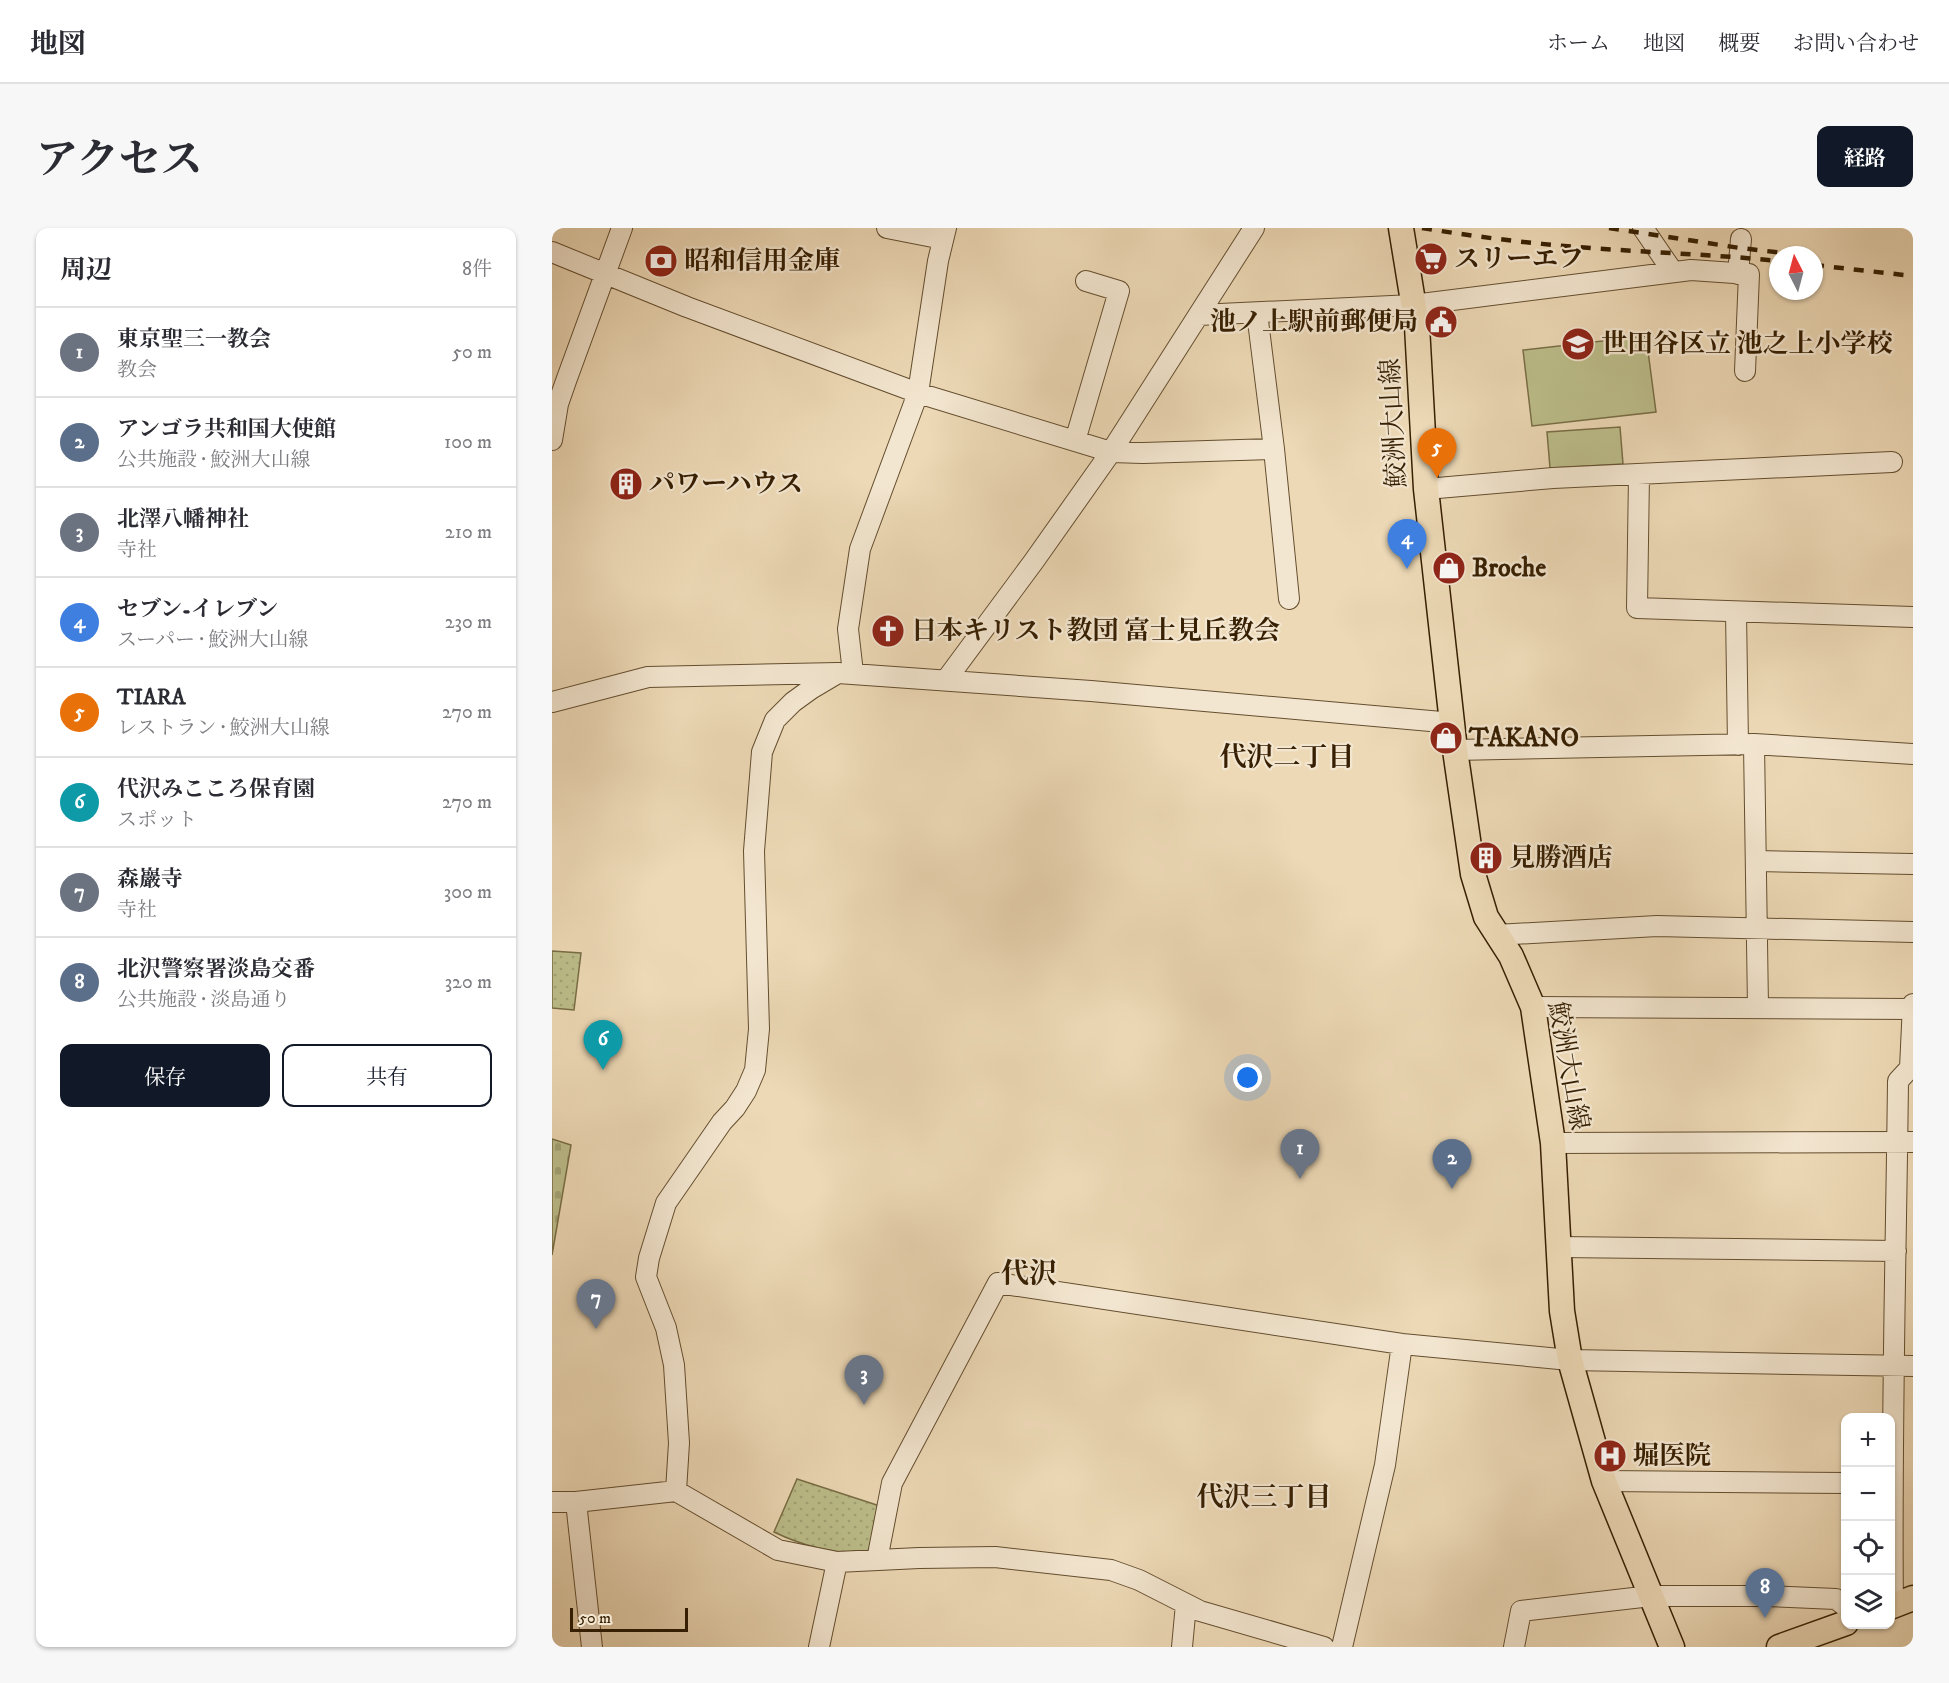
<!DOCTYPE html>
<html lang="ja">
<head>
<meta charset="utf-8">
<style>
	:root { --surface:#fff; --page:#f7f7f7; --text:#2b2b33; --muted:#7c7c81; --line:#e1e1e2; --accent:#111827 }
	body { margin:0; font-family:"IM FELL DW Pica","Noto Serif JP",serif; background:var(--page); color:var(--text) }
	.controls { position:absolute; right:18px; bottom:18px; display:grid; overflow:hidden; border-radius:12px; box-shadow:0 2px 4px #0004 }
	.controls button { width:54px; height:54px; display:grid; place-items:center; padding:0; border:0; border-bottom:2px solid var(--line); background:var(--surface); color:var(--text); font:30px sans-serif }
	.compass { position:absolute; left:1217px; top:18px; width:54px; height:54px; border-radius:50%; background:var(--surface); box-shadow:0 2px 4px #0004; rotate:354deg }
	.scale { position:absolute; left:18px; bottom:15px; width:118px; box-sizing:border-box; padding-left:6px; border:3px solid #361f02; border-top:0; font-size:16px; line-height:21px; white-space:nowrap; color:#361f02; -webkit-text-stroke:4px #f3e6d0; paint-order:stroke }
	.you { position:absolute; left:696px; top:850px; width:21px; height:21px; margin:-15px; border:4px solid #fff; border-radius:50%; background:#1a73e8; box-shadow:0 0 0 9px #1a73e833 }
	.badge { display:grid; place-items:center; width:39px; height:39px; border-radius:50%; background:var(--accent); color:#fff; font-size:20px; font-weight:700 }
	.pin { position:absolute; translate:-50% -50px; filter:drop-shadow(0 2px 3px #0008) }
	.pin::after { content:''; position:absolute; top:32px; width:21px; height:18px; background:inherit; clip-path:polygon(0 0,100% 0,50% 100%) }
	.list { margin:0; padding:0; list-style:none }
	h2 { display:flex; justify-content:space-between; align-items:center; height:78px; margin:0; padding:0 24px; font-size:26px }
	h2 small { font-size:20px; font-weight:400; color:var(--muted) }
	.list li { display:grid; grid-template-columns:39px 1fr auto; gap:18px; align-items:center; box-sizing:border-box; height:90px; padding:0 24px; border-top:2px solid var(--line) }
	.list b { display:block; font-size:22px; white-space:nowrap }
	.list p { margin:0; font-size:20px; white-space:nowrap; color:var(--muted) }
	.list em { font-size:20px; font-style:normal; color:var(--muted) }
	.actions { display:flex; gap:12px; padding:18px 24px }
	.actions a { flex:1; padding:14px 0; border:2px solid var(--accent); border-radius:12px; text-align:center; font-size:21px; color:var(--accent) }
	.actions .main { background:var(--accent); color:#fff }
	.icon { flex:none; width:33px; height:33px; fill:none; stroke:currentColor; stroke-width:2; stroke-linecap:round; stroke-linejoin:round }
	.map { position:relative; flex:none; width:1361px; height:1419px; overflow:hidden; border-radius:12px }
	header { display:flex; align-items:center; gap:36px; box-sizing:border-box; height:84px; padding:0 30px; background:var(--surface); border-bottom:2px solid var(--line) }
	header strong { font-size:28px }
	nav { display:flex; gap:33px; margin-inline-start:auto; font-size:21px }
	.intro { display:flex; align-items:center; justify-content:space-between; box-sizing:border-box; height:144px; padding:0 36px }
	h1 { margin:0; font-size:42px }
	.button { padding:15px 27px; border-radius:12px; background:var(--accent); color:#fff; font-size:21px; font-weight:700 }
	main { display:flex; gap:36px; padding:0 36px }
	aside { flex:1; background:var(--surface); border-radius:12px; box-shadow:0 2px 4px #0004 }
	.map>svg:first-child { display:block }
	.grass { fill:#bcbe8b; stroke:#796e46; stroke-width:1.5 }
	.cemetery { fill:url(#cemetery-stones); stroke:#796e46; stroke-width:1.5 }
	.park { fill:url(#park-dots); stroke:#796e46; stroke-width:1.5 }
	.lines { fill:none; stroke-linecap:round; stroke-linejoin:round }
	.minor-casing { stroke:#644e2f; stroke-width:22 }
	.major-casing { stroke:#361f02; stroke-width:27 }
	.minor { stroke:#f3e6d0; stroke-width:20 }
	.major { stroke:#edd9b6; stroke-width:24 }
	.rail { stroke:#361f02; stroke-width:4.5; stroke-dasharray:10 10; stroke-linecap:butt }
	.labels { text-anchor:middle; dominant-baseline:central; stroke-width:4.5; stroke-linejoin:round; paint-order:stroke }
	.poi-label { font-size:26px; font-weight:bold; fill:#361f02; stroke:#f3e6d0; text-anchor:start }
	.street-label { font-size:26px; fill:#361f02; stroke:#f3e6d0 }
	.neighbourhood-label { font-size:27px; font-weight:bold; fill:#361f02; stroke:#f3e6d0 }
	.quarter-label { font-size:28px; font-weight:bold; fill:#361f02; stroke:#f3e6d0 }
</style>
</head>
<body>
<header>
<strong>地図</strong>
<nav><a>ホーム</a><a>地図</a><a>概要</a><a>お問い合わせ</a></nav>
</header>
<div class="intro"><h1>アクセス</h1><a class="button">経路</a></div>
<main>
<aside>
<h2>周辺<small>8件</small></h2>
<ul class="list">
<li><span class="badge" style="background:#6b7280">1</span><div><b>東京聖三一教会</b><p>教会</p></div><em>50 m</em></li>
<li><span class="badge" style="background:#5c6f8a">2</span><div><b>アンゴラ共和国大使館</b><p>公共施設 · 鮫洲大山線</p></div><em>100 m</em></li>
<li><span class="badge" style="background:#6b7280">3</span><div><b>北澤八幡神社</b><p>寺社</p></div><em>210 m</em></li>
<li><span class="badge" style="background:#3f7fe0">4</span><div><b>セブン-イレブン</b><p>スーパー · 鮫洲大山線</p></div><em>230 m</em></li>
<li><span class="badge" style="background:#e8710a">5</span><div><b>TIARA</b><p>レストラン · 鮫洲大山線</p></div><em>270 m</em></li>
<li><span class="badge" style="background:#0f9aa8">6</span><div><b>代沢みこころ保育園</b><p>スポット</p></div><em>270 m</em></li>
<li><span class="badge" style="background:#6b7280">7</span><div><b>森巖寺</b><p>寺社</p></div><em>300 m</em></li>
<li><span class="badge" style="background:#5c6f8a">8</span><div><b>北沢警察署淡島交番</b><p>公共施設 · 淡島通り</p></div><em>320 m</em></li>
</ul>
<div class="actions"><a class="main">保存</a><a>共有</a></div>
</aside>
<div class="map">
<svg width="1361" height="1419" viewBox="0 0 1361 1419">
	<defs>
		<pattern id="cemetery-stones" width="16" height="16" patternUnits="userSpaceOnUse" patternTransform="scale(1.5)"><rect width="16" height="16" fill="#bcbe8b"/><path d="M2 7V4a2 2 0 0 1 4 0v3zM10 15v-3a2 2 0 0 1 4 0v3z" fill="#a2a376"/></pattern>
		<pattern id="park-dots" width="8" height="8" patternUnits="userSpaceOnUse" patternTransform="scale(1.5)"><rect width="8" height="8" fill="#bcbe8b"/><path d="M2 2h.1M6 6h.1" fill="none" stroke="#a2a376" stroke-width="1.8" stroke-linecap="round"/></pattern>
	</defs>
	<rect width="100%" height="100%" fill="#edd9b6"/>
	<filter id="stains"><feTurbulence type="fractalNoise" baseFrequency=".00333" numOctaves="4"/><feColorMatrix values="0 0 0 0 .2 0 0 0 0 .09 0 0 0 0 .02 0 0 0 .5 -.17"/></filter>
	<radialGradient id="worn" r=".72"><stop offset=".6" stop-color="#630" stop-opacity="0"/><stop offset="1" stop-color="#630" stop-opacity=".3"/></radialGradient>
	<path class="grass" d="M1094,108L1104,184L980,198L971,122Z
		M1068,199L1071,236L998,240L995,204Z"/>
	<path class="cemetery" d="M0,911L19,917L0,1027Z"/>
	<path class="park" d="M0,723L29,725L22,782L0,780Z
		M245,1251L334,1280L321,1318L313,1325C282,1326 251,1318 222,1304Z"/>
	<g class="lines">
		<g class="minor-casing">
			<path id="minor" d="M335,0L391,11
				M1091,0L1121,44
				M0,24L135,79L366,165L559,224L591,225L722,221
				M1186,46L1189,11
				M705,85L722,221L737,371
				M647,87L861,77L1139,42L1197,46L1193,143
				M0,212L6,176L14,153L70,0
				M523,213L567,63L534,53
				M1087,247L1085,380L1361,389
				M874,261L1001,250L1340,234
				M1184,384L1186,517
				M301,445L296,401L308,321L366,165L386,33L394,0
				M394,452L482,333L559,224L702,0
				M0,474L96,449L286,445L539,463L901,495
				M1202,516L1206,779
				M903,522L1202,516L1361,526
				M1204,633L1361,636
				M944,707L1105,698L1361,704
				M981,779L1360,781
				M1001,915L1361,914
				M1007,1019L1344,1023
				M1052,1253L1294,1255
				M124,1263L226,1322L285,1334L367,1330L443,1329L559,1342L587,1352L648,1383L772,1419
				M0,1274H24L124,1263L127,1215L122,1137L114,1100L94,1049L97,1030L114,975L170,894L183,880L194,863L203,842L207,801L202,623L210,524L223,492L241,474L259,461L286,445
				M24,1274L40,1419
				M325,1332L340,1255L446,1055L850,1116L1018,1132L1361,1138
				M1341,1378C1339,1203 1344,1028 1346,853L1358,840L1361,776
				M267,1419L285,1334
				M630,1419L634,1376
				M790,1419L833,1237L850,1116
				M962,1419L969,1383L1099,1368H1214L1284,1371L1294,1379"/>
		</g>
		<g class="major-casing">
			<path id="major" d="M849,0L865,98L874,261L903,522L921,646L934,689L959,728L981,779L1001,915L1010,1083L1018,1132L1052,1253L1120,1419
				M1338,1379L1361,1370
				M1227,1419L1294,1395"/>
		</g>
		<use href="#minor" class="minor"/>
		<use href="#major" class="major"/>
		<path class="rail" d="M870,0C931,10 991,17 1052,21C1110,25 1168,27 1226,33
			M1057,0L1188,20L1249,27
			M1262,37L1361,48"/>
	</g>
	<defs>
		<g id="supermarket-disc" transform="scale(1.725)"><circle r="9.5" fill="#8f2418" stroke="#f3e6d0"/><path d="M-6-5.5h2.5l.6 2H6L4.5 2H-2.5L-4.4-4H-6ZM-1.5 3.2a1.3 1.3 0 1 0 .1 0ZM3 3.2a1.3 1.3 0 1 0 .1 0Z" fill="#fff"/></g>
		<g id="bank-disc" transform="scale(1.725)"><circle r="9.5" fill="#8f2418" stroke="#f3e6d0"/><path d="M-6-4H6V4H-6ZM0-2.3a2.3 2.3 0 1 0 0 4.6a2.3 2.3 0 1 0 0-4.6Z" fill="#fff"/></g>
		<g id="civic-disc" transform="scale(1.725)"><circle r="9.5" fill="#8f2418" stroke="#f3e6d0"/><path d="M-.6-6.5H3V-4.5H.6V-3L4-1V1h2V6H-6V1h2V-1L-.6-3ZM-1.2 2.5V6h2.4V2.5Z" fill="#fff"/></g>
		<g id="school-disc" transform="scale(1.725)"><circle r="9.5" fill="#8f2418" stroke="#f3e6d0"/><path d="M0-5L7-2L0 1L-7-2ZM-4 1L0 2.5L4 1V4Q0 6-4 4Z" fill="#fff"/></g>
		<g id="building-disc" transform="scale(1.725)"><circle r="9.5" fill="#8f2418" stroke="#f3e6d0"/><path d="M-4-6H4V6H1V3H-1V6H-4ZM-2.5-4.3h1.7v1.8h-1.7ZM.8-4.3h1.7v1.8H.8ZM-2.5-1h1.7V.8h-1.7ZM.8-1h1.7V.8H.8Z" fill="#fff"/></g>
		<g id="shop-disc" transform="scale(1.725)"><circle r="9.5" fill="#8f2418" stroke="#f3e6d0"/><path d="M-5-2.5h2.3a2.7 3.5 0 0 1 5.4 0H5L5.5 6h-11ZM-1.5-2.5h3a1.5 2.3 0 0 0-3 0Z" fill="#fff"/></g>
		<g id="church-disc" transform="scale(1.725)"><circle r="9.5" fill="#8f2418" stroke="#f3e6d0"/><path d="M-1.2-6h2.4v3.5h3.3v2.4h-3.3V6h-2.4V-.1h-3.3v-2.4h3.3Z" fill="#fff"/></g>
		<g id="hospital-disc" transform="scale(1.725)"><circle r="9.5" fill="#8f2418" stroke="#f3e6d0"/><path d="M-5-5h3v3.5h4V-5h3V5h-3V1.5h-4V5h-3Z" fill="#fff"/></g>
	</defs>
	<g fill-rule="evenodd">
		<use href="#supermarket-disc" x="879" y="31"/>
		<use href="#bank-disc" x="109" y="33"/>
		<use href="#civic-disc" x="889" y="94"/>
		<use href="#school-disc" x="1026" y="116"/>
		<use href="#building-disc" x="74" y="256"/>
		<use href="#shop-disc" x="897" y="340"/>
		<use href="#church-disc" x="336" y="403"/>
		<use href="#shop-disc" x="894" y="510"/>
		<use href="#building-disc" x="934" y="630"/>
		<use href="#hospital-disc" x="1058" y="1228"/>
	</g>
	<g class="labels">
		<g class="poi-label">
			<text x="902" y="31">スリーエフ</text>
			<text x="132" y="33">昭和信用金庫</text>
			<text x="866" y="94" text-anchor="end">池ノ上駅前郵便局</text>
			<text x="1049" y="116">世田谷区立 池之上小学校</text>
			<text x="97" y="256">パワーハウス</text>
			<text x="920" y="340">Broche</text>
			<text x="359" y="403">日本キリスト教団 富士見丘教会</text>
			<text x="917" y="510">TAKANO</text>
			<text x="957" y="630">見勝酒店</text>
			<text x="1081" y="1228">堀医院</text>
		</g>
		<g class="street-label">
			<text transform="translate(842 195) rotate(-93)">鮫洲大山線</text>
			<text transform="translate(1016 838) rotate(80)">鮫洲大山線</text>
		</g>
		<g class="neighbourhood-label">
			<text x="735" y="530">代沢二丁目</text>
			<text x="712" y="1270">代沢三丁目</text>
		</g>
		<g class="quarter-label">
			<text x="477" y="1046">代沢</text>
		</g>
	</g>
	<rect width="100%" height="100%" filter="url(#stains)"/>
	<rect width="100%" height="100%" fill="url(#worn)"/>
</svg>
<div class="controls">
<button>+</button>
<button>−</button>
<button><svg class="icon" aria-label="locate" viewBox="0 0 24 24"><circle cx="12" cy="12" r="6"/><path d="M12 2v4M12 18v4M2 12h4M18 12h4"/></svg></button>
<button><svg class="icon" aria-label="layers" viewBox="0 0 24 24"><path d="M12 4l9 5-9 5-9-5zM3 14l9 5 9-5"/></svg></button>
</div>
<svg class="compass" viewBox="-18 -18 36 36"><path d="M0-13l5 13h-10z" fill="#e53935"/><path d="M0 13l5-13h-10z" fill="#7c7c81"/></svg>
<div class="scale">50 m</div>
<div class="you"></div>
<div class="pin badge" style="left:748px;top:951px;background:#6b7280">1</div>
<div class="pin badge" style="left:900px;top:961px;background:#5c6f8a">2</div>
<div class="pin badge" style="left:312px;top:1177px;background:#6b7280">3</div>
<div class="pin badge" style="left:855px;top:341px;background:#3f7fe0">4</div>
<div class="pin badge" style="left:885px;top:250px;background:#e8710a">5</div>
<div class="pin badge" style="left:51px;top:842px;background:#0f9aa8">6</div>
<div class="pin badge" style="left:44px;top:1101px;background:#6b7280">7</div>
<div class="pin badge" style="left:1213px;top:1390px;background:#5c6f8a">8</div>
</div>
</main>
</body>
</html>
